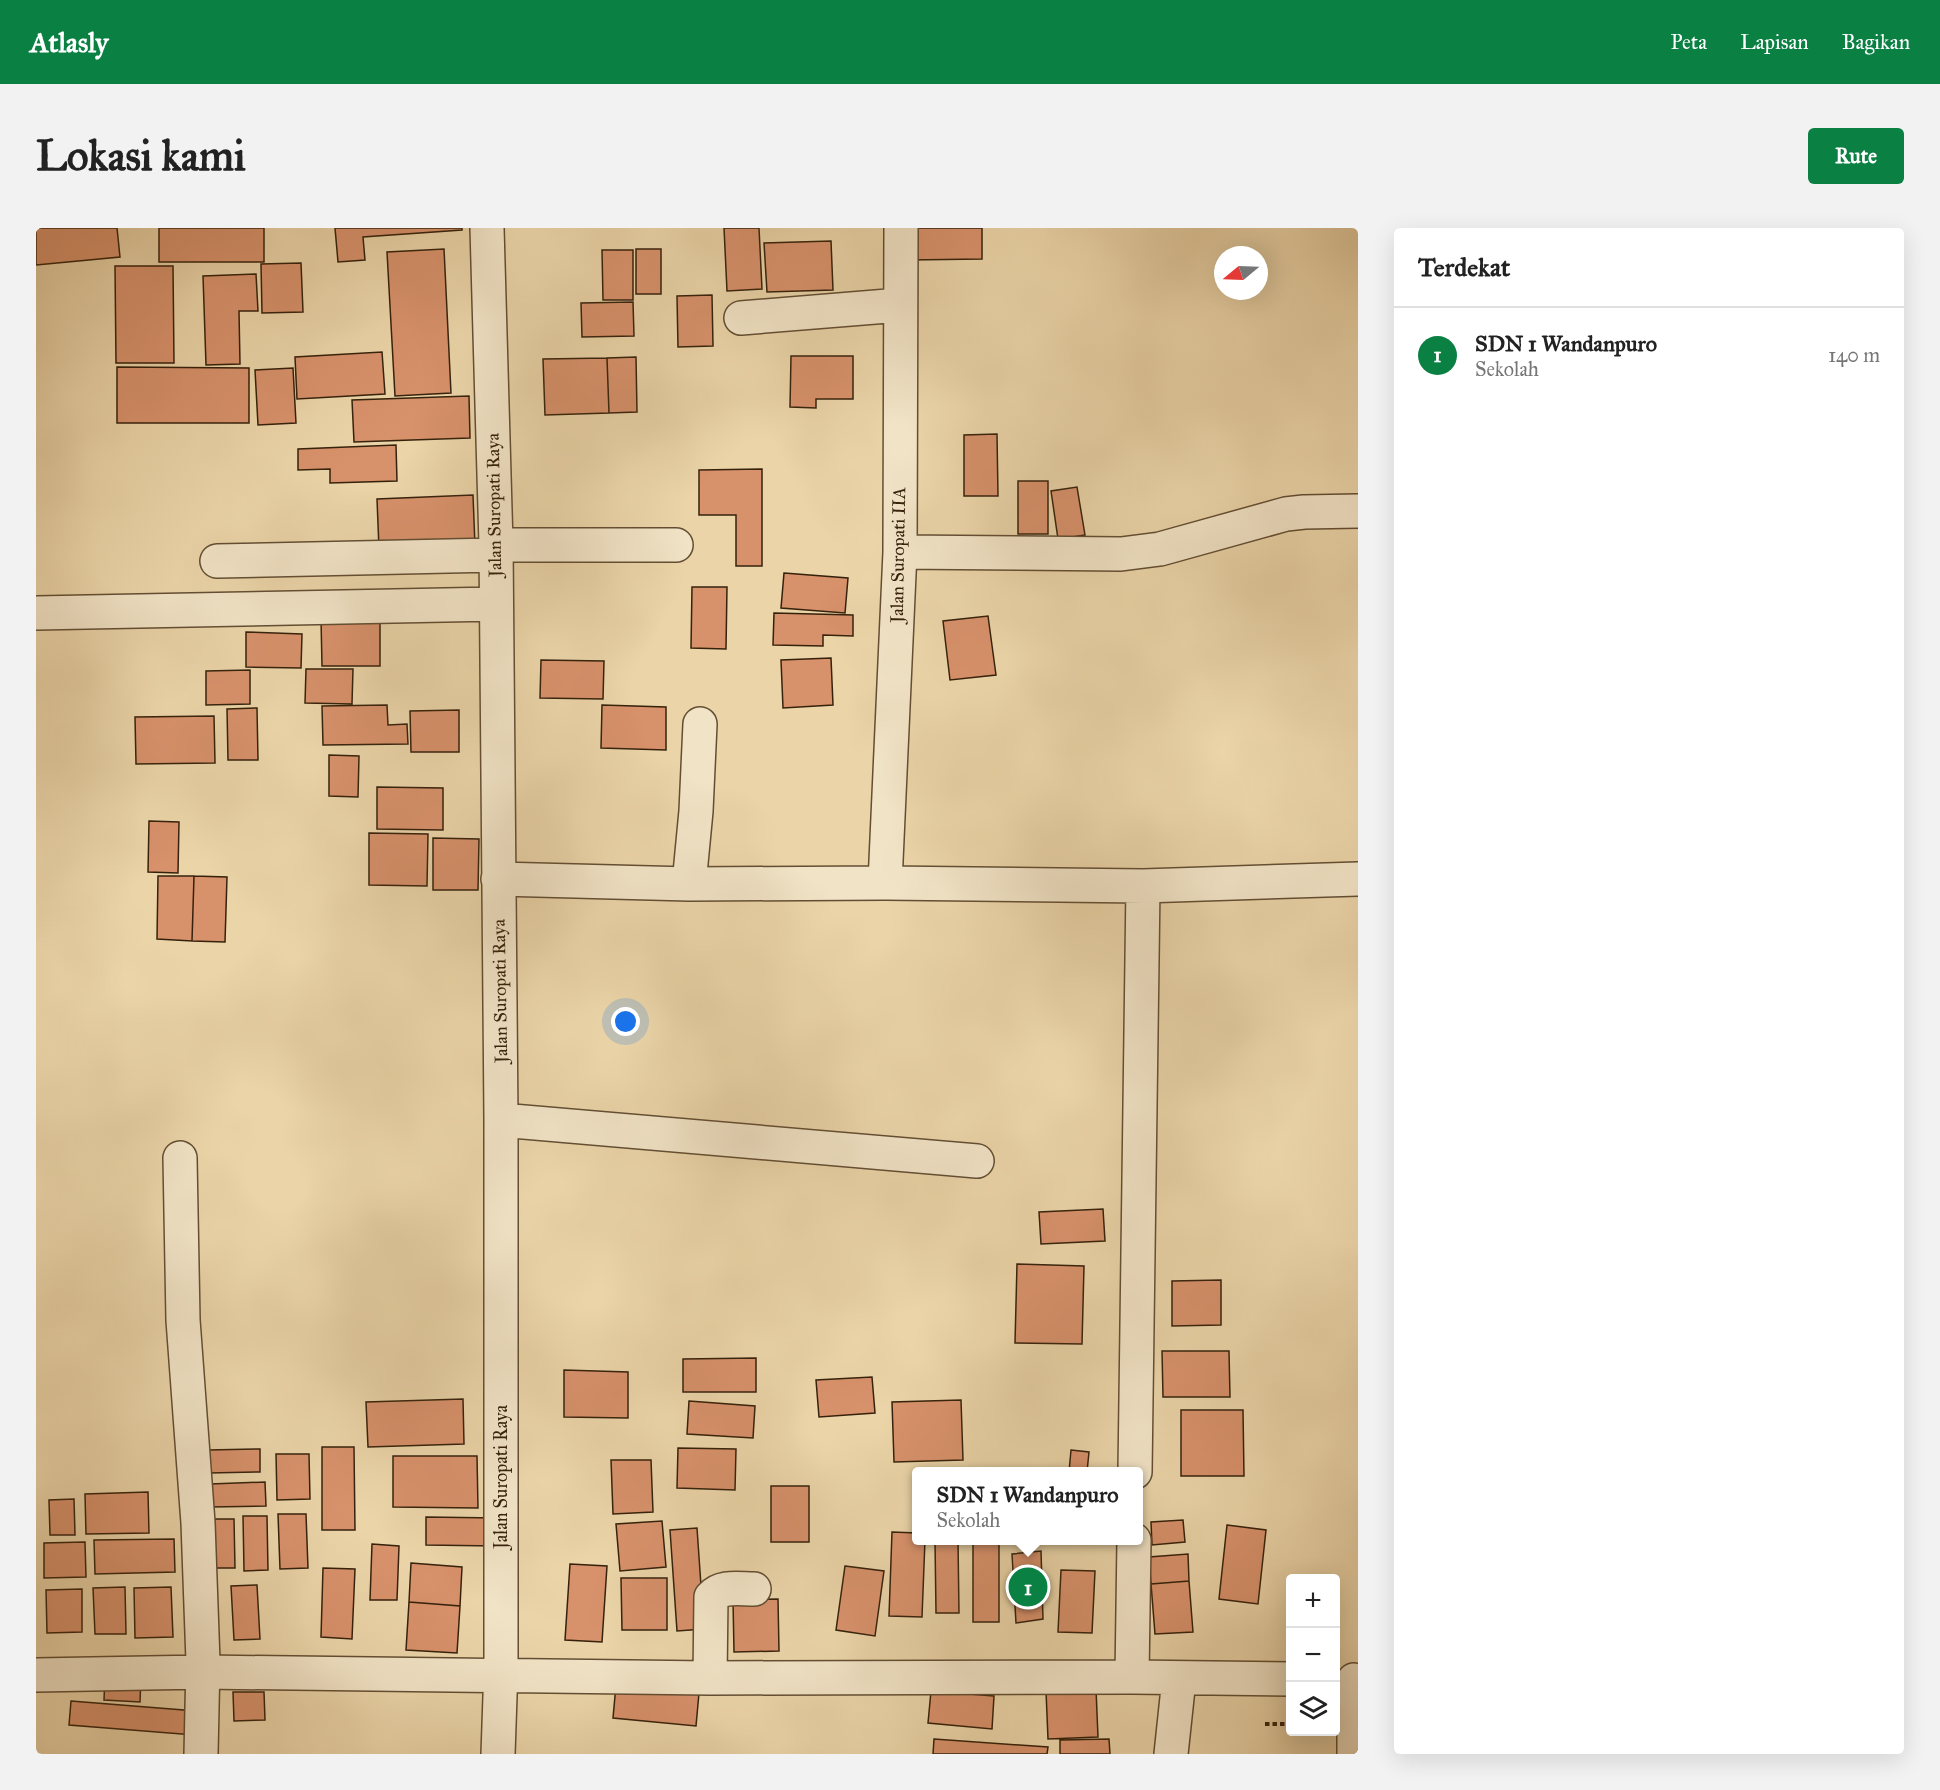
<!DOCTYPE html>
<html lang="id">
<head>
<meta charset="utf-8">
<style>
	:root { --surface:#fff; --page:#f2f2f2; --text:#222; --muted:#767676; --line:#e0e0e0; --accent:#0b8043 }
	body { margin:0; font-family:"IM FELL Great Primer",serif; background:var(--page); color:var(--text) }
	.controls { position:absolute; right:18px; bottom:18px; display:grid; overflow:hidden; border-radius:6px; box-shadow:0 6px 24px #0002 }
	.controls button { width:54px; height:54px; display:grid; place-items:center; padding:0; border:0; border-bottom:2px solid var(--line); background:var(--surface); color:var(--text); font:30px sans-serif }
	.compass { position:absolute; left:1178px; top:18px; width:54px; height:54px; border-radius:50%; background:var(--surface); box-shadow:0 6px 24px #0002; rotate:251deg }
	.you { position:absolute; left:590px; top:794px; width:21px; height:21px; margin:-15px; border:4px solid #fff; border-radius:50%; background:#1a73e8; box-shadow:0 0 0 9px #1a73e833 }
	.badge { display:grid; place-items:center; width:39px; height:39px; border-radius:50%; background:var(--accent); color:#fff; font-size:20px; font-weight:700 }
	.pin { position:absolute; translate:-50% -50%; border:3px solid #fff; box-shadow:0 2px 6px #0006 }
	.popup { position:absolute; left:876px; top:1239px; width:231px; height:78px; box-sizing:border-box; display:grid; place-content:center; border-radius:6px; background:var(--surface); filter:drop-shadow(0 2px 4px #0005); font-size:20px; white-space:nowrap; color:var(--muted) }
	.popup b { font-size:22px; color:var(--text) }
	.popup::after { content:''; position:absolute; left:50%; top:100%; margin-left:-12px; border:12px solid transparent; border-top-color:var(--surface) }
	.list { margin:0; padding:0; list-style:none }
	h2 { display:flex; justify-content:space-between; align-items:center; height:78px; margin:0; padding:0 24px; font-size:26px }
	h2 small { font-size:20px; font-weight:400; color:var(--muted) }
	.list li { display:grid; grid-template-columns:39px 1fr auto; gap:18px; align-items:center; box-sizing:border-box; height:96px; padding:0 24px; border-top:2px solid var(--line) }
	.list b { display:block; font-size:22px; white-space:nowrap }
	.list p { margin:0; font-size:20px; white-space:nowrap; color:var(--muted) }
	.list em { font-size:20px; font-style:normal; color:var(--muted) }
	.icon { flex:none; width:33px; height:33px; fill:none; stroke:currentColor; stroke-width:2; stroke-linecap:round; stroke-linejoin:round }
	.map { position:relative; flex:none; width:1322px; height:1526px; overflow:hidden; border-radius:6px }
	header { display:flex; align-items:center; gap:36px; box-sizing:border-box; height:84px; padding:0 30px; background:var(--accent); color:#fff }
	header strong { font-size:28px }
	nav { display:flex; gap:33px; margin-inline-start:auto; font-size:21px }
	.intro { display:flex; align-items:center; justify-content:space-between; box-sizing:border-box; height:144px; padding:0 36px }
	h1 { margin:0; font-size:42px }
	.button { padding:15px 27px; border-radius:6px; background:var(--accent); color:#fff; font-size:21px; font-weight:700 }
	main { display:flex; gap:36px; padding:0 36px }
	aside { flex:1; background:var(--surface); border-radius:6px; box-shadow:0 6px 24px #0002 }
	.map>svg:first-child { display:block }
	.building { fill:#d7916b; stroke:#36220c; stroke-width:1.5 }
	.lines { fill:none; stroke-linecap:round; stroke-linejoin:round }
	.minor-casing { stroke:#634e33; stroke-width:36 }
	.path { stroke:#36220c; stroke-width:4; stroke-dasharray:4.5 3; stroke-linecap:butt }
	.minor { stroke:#f1e3c6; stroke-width:33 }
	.labels { text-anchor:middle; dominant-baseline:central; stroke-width:5; stroke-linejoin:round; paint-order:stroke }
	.street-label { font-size:18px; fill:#36220c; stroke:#f1e3c6 }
</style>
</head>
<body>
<header>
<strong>Atlasly</strong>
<nav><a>Peta</a><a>Lapisan</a><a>Bagikan</a></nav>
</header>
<div class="intro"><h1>Lokasi kami</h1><a class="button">Rute</a></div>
<main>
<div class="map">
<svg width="1322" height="1526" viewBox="0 0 1322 1526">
	<rect width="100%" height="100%" fill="#ead4a8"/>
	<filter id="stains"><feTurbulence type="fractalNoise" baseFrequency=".00333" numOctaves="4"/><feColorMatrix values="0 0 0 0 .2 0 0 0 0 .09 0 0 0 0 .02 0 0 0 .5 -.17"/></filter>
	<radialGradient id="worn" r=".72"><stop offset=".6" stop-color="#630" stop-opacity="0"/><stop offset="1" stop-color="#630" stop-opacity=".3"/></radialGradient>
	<path class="building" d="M0,0H81L84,29L0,37Z
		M123,0H228V34H123Z
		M299,0H426V2L327,9L329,32L302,34Z
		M688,0H723L726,61L691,63Z
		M872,0H946V31L872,32Z
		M795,13L797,62L731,64L728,15Z
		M408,21L415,165L359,168L351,24Z
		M600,21H625V66H600Z
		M566,22H597V72H567Z
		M265,35L267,84L226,85L225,36Z
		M79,38H137L138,135H80Z
		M220,46L222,83H203L204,136L170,137L167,48Z
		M676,67L677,118L642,119L641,68Z
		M597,74L598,108L546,109L545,75Z
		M346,124L349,166L261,171L259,129Z
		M755,128H817V171H780V180L754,179Z
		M600,129L601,184L573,185L571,130Z
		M571,130L573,185L509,187L507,131Z
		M81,139L213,140V195H81Z
		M257,140L260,195L222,197L219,142Z
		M433,168L434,210L318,214L316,172Z
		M961,206L962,268H928V207Z
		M360,217L361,253L294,255V241L262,242V221Z
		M726,241V338H700V287H663V242Z
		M982,253H1012V306H982Z
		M1041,259L1049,307L1022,311L1015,263Z
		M437,267L439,318L343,321L341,271Z
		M748,345L812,350L809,385L745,380Z
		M656,359H691L690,421L655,420Z
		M738,385L817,387V408L787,407V418L737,417Z
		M952,388L960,447L914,452L907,393Z
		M344,390V438H286L285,391Z
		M210,404L266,406L265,440L210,439Z
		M795,430L797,477L747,480L745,432Z
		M505,432L568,433L567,471L504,470Z
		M270,441H317L316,476L269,475Z
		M214,442V476L170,477V443Z
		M351,477L352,497L371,496L372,516L287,517L286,478Z
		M566,477L630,479V522L565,520Z
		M221,480L222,532H192L191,481Z
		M423,482V524H375L374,483Z
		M178,488L179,535L100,536L99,489Z
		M293,527L323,528L322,569L293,568Z
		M341,559L407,560V602L341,601Z
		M113,593L143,594L142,645L112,644Z
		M333,605L392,606L391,658L333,657Z
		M397,610L443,611L442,662H397Z
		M122,648H158L156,713L121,711Z
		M158,648L191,649L189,714L156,713Z
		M1067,981L1069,1013L1005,1016L1003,984Z
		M981,1036L1048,1038L1046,1116L979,1115Z
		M1185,1052V1097L1136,1098V1053Z
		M1126,1123H1193L1194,1169H1127Z
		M720,1130V1164H647V1131Z
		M528,1142L592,1144V1190L528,1189Z
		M836,1149L839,1185L783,1189L780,1152Z
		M427,1171L428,1216L332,1219L330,1174Z
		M925,1172L927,1232L858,1234L856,1174Z
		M653,1173L719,1178L717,1210L651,1206Z
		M1145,1182H1207L1208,1248H1145Z
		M286,1219H318L319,1302H286Z
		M642,1220L700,1221L699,1262L641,1260Z
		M224,1221V1244L173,1245L172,1222Z
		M1035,1222L1053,1224L1051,1244H1033Z
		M240,1226H273L274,1271L241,1272Z
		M357,1228H441L442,1280L357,1279Z
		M575,1232H615L617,1284L577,1286Z
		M229,1254L230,1278L174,1279V1256Z
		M735,1258H773V1314H735Z
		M112,1264L113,1305L50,1306L49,1266Z
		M38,1271L39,1307H14L13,1272Z
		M242,1286H270L272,1340L244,1341Z
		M207,1288H231L232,1342L208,1343Z
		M390,1289L461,1290L460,1318L390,1317Z
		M167,1291H198L199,1340H169Z
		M1147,1292L1149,1314L1116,1317L1115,1294Z
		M626,1293L630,1339L584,1343L580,1296Z
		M1191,1297L1230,1302L1222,1376L1183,1371Z
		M661,1300L668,1401L641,1403L634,1302Z
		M856,1304L881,1305V1312H889L886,1389L853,1388Z
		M138,1311L139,1344L59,1346L58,1312Z
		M899,1313H922L923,1385H900Z
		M937,1313H963V1394H937Z
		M49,1314L50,1349L8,1350V1315Z
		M336,1316L363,1318L361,1372H334Z
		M1005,1323L1007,1391L980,1395L976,1326Z
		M1152,1326L1153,1353L1115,1356L1113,1329Z
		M375,1335L426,1339L424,1378L373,1374Z
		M534,1336L571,1338L566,1414L529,1412Z
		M809,1338L848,1343L839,1408L800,1402Z
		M287,1340L319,1341L316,1411L285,1409Z
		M1025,1342L1059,1343L1056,1405L1022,1404Z
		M585,1350H631V1402H586Z
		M1153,1353L1157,1404L1119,1406L1115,1356Z
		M221,1357L224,1411L198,1412L195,1358Z
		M89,1359L90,1406H59L57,1360Z
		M135,1359L137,1409L99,1410L98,1360Z
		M46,1361V1404L11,1405L10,1362Z
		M742,1371L743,1423L698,1424L697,1372Z
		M373,1374L424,1378L421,1425L370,1422Z
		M69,1447L105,1449L104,1474L68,1472Z
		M580,1457L663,1465L660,1498L577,1490Z
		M1060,1461L1062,1509L1012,1511L1010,1463Z
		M895,1463L958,1468L956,1501L892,1495Z
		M197,1464H228L229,1492L198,1493Z
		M35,1473L160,1483L158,1507L33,1497Z
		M898,1511L1012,1519L1011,1526H897Z
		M1073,1511L1074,1526H1024V1512Z"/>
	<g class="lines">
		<g class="minor-casing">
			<path id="minor" d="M451,0L460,317L465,892V1439L462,1526
				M705,90L864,77
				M460,317H640
				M864,324L1085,326L1124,321L1250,286L1268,284L1322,283
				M181,333L459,327
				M0,385L460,376
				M462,651L653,656L849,655L1107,658L1322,651
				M849,655L864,324L865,0
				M653,656L660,583L664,496
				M465,892L941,933
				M144,930L147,1092L162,1295L167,1434L165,1526
				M1099,1244L1107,658
				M0,1447L167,1444L674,1450L1096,1449L1254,1451
				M1096,1449L1098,1312
				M674,1450L675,1369C685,1357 703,1361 718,1361
				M1318,1452V1526
				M1135,1526L1143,1451"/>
		</g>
		<path class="path" d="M1229,1496H1254"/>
		<use href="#minor" class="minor"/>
	</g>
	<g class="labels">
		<g class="street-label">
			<text transform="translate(458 277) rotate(-91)">Jalan Suropati Raya</text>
			<text transform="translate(862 327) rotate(-89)">Jalan Suropati IIA</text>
			<text transform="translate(464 763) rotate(-91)">Jalan Suropati Raya</text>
			<text transform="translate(465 1249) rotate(-90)">Jalan Suropati Raya</text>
		</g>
	</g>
	<rect width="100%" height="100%" filter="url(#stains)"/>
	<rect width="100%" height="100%" fill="url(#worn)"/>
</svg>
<div class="controls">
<button>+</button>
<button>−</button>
<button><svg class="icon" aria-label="layers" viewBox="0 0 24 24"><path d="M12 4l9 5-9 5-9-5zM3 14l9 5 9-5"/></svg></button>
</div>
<svg class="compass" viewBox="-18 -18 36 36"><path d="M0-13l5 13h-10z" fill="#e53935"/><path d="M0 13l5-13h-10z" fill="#767676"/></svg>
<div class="you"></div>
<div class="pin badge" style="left:992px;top:1359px">1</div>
<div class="popup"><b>SDN 1 Wandanpuro</b>Sekolah</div>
</div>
<aside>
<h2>Terdekat<small></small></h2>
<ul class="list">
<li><span class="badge">1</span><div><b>SDN 1 Wandanpuro</b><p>Sekolah</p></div><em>140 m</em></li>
</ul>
</aside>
</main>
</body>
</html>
